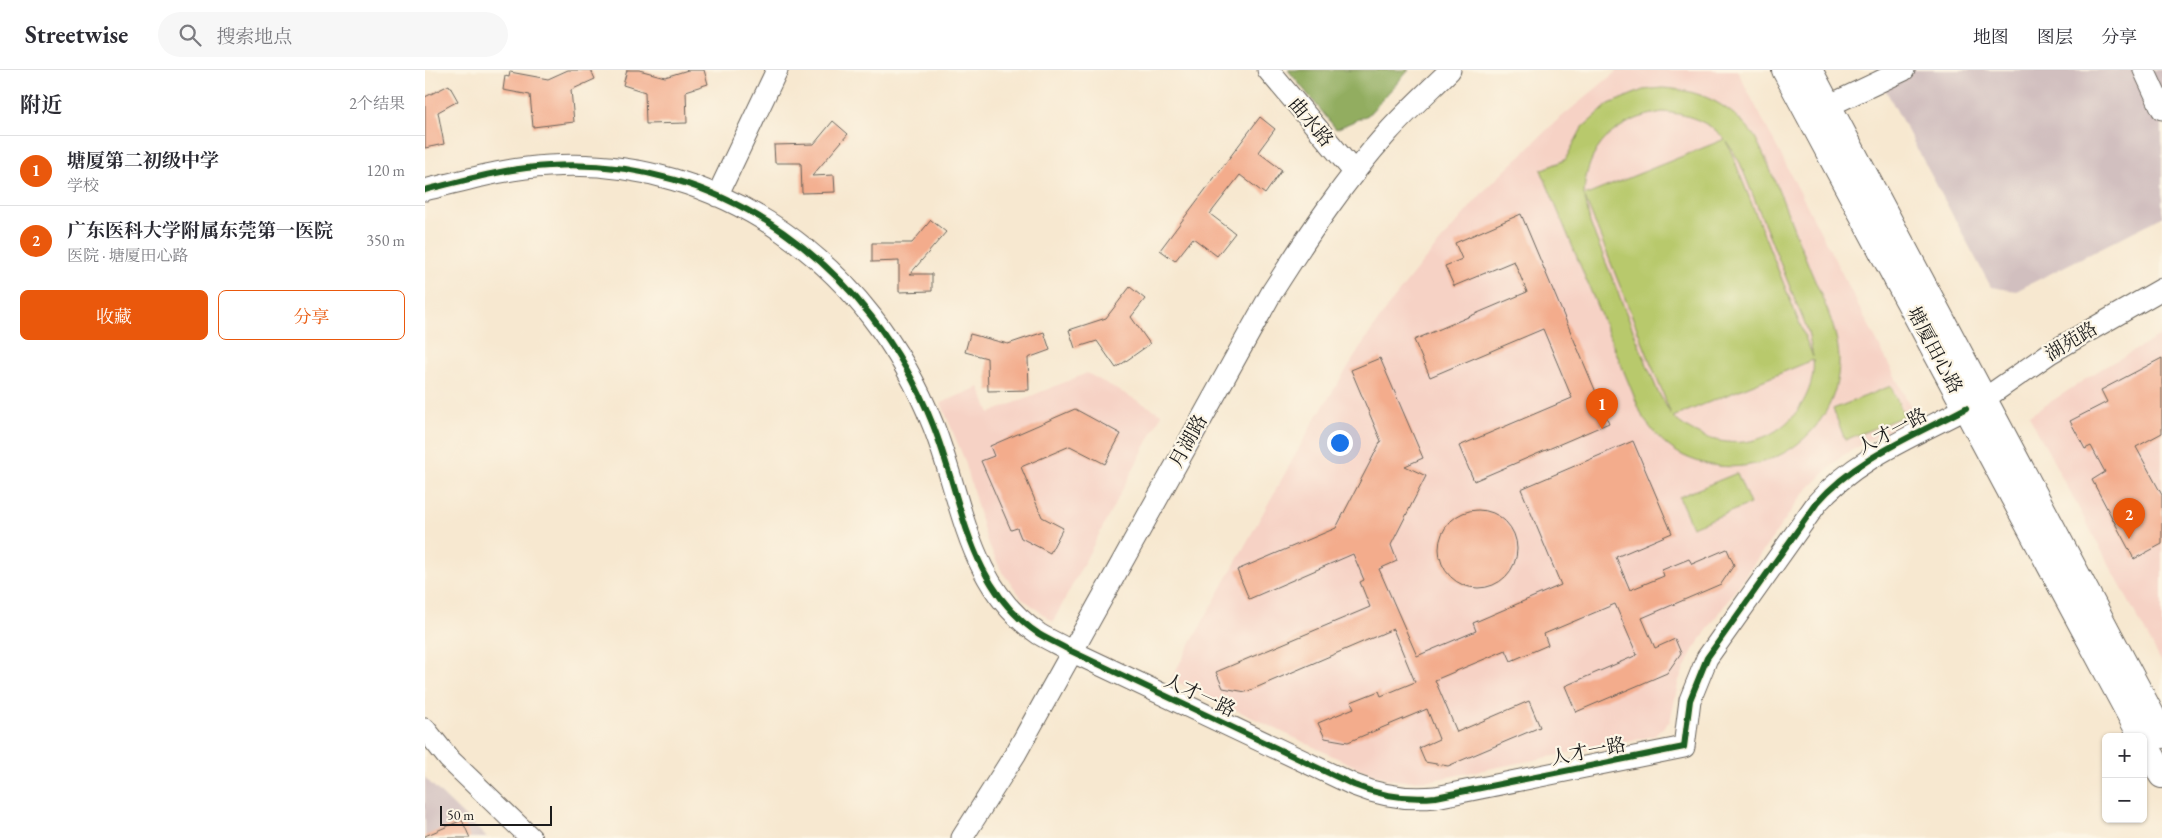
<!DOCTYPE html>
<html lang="zh">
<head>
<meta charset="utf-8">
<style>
	:root { --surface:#fff; --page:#f7f7f7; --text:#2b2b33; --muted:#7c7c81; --line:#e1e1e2; --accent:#ea580c }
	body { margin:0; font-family:"EB Garamond","Noto Serif SC",serif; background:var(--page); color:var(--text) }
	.controls { position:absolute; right:15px; bottom:15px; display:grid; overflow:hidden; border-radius:8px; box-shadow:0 1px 4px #0004 }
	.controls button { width:45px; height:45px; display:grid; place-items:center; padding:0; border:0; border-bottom:1px solid var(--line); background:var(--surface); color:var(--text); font:25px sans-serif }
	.scale { position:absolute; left:15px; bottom:12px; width:112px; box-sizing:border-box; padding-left:5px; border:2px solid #1c1c1c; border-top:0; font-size:14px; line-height:18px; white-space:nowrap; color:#1c1c1c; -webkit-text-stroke:4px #fcf5e5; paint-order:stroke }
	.you { position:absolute; left:914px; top:372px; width:18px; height:18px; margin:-12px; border:4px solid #fff; border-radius:50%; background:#1a73e8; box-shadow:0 0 0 8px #1a73e833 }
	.badge { display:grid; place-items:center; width:32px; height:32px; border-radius:50%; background:var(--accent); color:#fff; font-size:16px; font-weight:700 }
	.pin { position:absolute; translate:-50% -41px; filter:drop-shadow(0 1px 2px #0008) }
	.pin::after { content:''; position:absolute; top:26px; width:18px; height:15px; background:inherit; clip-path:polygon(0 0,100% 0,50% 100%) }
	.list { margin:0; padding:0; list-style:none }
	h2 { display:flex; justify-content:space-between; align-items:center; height:65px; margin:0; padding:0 20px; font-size:21px }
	h2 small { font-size:16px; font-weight:400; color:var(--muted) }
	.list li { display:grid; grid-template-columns:32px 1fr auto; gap:15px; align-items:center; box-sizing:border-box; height:70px; padding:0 20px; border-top:1px solid var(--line) }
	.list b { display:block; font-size:19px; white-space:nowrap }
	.list p { margin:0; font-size:16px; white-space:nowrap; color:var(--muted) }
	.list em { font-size:16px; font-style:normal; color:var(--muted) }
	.actions { display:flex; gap:10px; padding:15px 20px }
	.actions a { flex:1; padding:11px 0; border:1px solid var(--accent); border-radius:8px; text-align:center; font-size:18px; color:var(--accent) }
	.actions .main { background:var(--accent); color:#fff }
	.icon { flex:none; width:28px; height:28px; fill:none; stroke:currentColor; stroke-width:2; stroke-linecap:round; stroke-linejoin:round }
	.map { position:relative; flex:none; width:1737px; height:768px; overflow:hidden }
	header { display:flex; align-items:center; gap:30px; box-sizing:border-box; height:70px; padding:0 25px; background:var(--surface); border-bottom:1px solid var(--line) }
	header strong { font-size:24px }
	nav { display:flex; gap:28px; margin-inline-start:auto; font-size:18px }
	.search { width:350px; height:45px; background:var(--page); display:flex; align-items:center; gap:12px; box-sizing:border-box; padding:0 18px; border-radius:28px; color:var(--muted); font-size:19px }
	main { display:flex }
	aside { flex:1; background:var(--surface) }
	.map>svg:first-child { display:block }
	.built { fill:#f6d2c5 }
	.industrial { fill:#d1bfbf }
	.green { fill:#b8c96c; stroke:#6a7244; fill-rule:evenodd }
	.forest { fill:#92ad60; stroke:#57643e }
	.building { fill:#f3ac8c }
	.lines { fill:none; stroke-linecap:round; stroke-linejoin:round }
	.minor-casing { stroke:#69635b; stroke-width:23 }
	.major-casing { stroke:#69635b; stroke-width:28 }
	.minor { stroke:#fff; stroke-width:21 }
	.major { stroke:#fff; stroke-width:26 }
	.cycleway-casing { stroke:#fcf5e5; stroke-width:9 }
	.cycleway { stroke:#1b5e20; stroke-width:6 }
	.labels { text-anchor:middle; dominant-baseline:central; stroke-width:4.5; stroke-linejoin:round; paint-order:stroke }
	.street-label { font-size:19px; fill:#1c1c1c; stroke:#fcf5e5 }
</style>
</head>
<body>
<header>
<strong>Streetwise</strong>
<div class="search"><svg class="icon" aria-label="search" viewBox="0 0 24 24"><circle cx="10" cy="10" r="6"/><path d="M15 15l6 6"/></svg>搜索地点</div>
<nav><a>地图</a><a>图层</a><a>分享</a></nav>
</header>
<main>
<aside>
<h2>附近<small>2个结果</small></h2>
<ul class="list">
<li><span class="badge">1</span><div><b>塘厦第二初级中学</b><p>学校</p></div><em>120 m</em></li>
<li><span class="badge">2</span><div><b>广东医科大学附属东莞第一医院</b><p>医院 · 塘厦田心路</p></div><em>350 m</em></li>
</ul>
<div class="actions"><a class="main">收藏</a><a>分享</a></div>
</aside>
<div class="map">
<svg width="1737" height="768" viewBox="0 0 1737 768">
	<rect width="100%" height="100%" fill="#fcf5e5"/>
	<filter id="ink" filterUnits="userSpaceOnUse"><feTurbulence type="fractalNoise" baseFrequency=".02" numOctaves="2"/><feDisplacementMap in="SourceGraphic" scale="10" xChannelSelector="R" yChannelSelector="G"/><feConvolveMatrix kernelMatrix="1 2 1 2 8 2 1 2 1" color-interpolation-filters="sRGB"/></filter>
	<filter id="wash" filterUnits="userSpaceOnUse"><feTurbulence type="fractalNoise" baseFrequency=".0096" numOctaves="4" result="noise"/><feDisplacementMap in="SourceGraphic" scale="20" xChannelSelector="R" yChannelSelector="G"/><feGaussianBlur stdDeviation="1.12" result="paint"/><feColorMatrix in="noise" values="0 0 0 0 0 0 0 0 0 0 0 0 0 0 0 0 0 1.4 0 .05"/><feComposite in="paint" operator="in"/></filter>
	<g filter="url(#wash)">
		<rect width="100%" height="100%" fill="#f7e8d0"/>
		<path class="built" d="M1193,0H1312L1492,349L1450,367L1417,386L1379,423L1268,580L1254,610L1245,651L1229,666L1008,710L978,711L964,709L935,699L746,609L889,351L940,270L967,231L997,193L1059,121L1128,54Z
			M1737,265V593L1604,346L1676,299Z
			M662,303L737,344L628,552L597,528L577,502L562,472L540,391L516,333L554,317L565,343Z"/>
		<path class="industrial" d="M1450,0H1737V147L1591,221L1566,217Z
			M0,707L2,710L62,768H0Z"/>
		<path class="green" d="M1237,18C1277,20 1306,35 1330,67C1350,106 1364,149 1381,189C1393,221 1413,255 1414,289C1415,369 1330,420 1259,386C1242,378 1229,363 1218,348L1116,100L1140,90L1157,58L1184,34L1218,20ZM1238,42C1262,44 1283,51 1300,69L1159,126C1160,77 1191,49 1238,42ZM1302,72L1315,93L1383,262L1388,287ZM1160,128L1246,344L1233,322L1165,153ZM1388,290C1390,306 1384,323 1375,337C1344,383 1286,382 1248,347Z
			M1466,316L1479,346L1420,370L1408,339Z
			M1312,403L1325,434L1267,457L1254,427Z"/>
		<path class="forest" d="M863,0H984L943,45L911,59Z"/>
		<g id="blocks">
			<path class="building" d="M143,0H166L170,9L146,20L149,52L108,57L105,25L78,20L80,6L84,7L85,2L123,9Z
				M202,0H214L240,7L263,0H279L283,14L261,21L262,53L221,54L220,22L198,15Z
				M24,15L33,31L13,42L19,74L0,78V27Z
				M835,47L850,59L833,82L857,100L840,124L815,105L785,144L810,163L792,186L768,168L750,191L735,180Z
				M408,51L423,64L387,106L409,105L410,122L377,123L376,93H350L349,75L389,74Z
				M1096,144L1184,353L1049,411L1034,376L1147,328L1118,259L1005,307L989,270L1102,222L1089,191L1029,216L1020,196L1037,189L1030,173Z
				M506,150L521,162L485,204H507V221L474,222V191L447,192V173H487Z
				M705,217L720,229L706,247L725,274L691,298L672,271L650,278L644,260L681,248Z
				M619,262L625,280L603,288L604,320L563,321L562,288L540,282L545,264L583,274Z
				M955,288L998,388L980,396L1001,406L966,475L972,491L954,499L992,586L1051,561L1048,553L1136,515L1096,419L1208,371L1247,463L1191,487L1205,520L1239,506L1237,500L1264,489L1267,494L1302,479L1309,495L1296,514L1217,548L1230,578L1250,569L1256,583L1242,603L1151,642L1140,616L1212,585L1190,534L1119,564L1123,575L1086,591L1081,580L1010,610L1032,662L1104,631L1115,657L1023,696L1000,692L994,678L1014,669L1002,639L923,672L900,668L893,653L929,638L926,632L954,621L956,626L990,612L968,559L821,622L798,618L791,602L945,537L935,512L939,510L928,484L824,529L812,500L911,458L956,371L926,300Z
				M1737,288V363L1711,377L1737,425V474L1709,489L1667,410L1680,402L1666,376L1660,379L1645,351L1682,332L1676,320Z
				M650,339L696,364L680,394L645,376L596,397L617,447L638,458L625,483L596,468L592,458L586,460L556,391L569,386L565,376Z
				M1014 479a39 39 0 1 1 78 0a39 39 0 1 1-78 0Z
				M37,750L45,768H0V766Z"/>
		</g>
	</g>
	<g filter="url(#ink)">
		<use href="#blocks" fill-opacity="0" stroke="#69635b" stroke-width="1"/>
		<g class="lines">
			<g class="minor-casing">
				<path id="minor" d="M843,0L930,103
					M1719,0L1737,39
					M1403,36L1479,0
					M0,120C41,110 81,98 124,96C298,85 446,197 508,355C538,430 542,516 614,564C624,570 635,575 646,581L929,715C956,726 981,730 1011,727L1259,677L1265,630L1282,588L1392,433C1431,388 1489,366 1541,338
					M292,126L352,0
					M1559,329L1625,283L1737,219
					M0,659L24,689L106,768
					M537,768L591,683L847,222C882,167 919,111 963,62C983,40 1005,20 1025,0"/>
			</g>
			<g class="major-casing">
				<path id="major" d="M1360,0L1717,667
					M1384,0L1737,665
					M1718,670L1737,705"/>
			</g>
			<use href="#minor" class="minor"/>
			<use href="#major" class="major"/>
			<g class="cycleway-casing">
				<path id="cycleway" d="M0,120C41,110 81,98 124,96C298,85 446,197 508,355C538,430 542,516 614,564C624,570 635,575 646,581L929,715C956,726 981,730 1011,727L1259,677L1265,630L1282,588L1392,433C1431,388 1489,366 1541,338"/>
			</g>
			<use href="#cycleway" class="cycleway"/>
		</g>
	</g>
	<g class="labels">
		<g class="street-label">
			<text transform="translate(886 52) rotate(50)">曲水路</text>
			<text transform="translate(1646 271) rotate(-31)">湖苑路</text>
			<text transform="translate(1510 280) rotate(62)">塘厦田心路</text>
			<text transform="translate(1467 361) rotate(-28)">人才一路</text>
			<text transform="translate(763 371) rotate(-61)">月湖路</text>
			<text transform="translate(775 625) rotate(25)">人才一路</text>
			<text transform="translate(1163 681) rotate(-11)">人才一路</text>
		</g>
	</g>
</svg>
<div class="controls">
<button>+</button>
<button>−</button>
</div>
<div class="scale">50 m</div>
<div class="you"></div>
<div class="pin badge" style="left:1177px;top:359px">1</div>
<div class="pin badge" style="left:1704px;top:469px">2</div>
</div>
</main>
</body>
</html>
